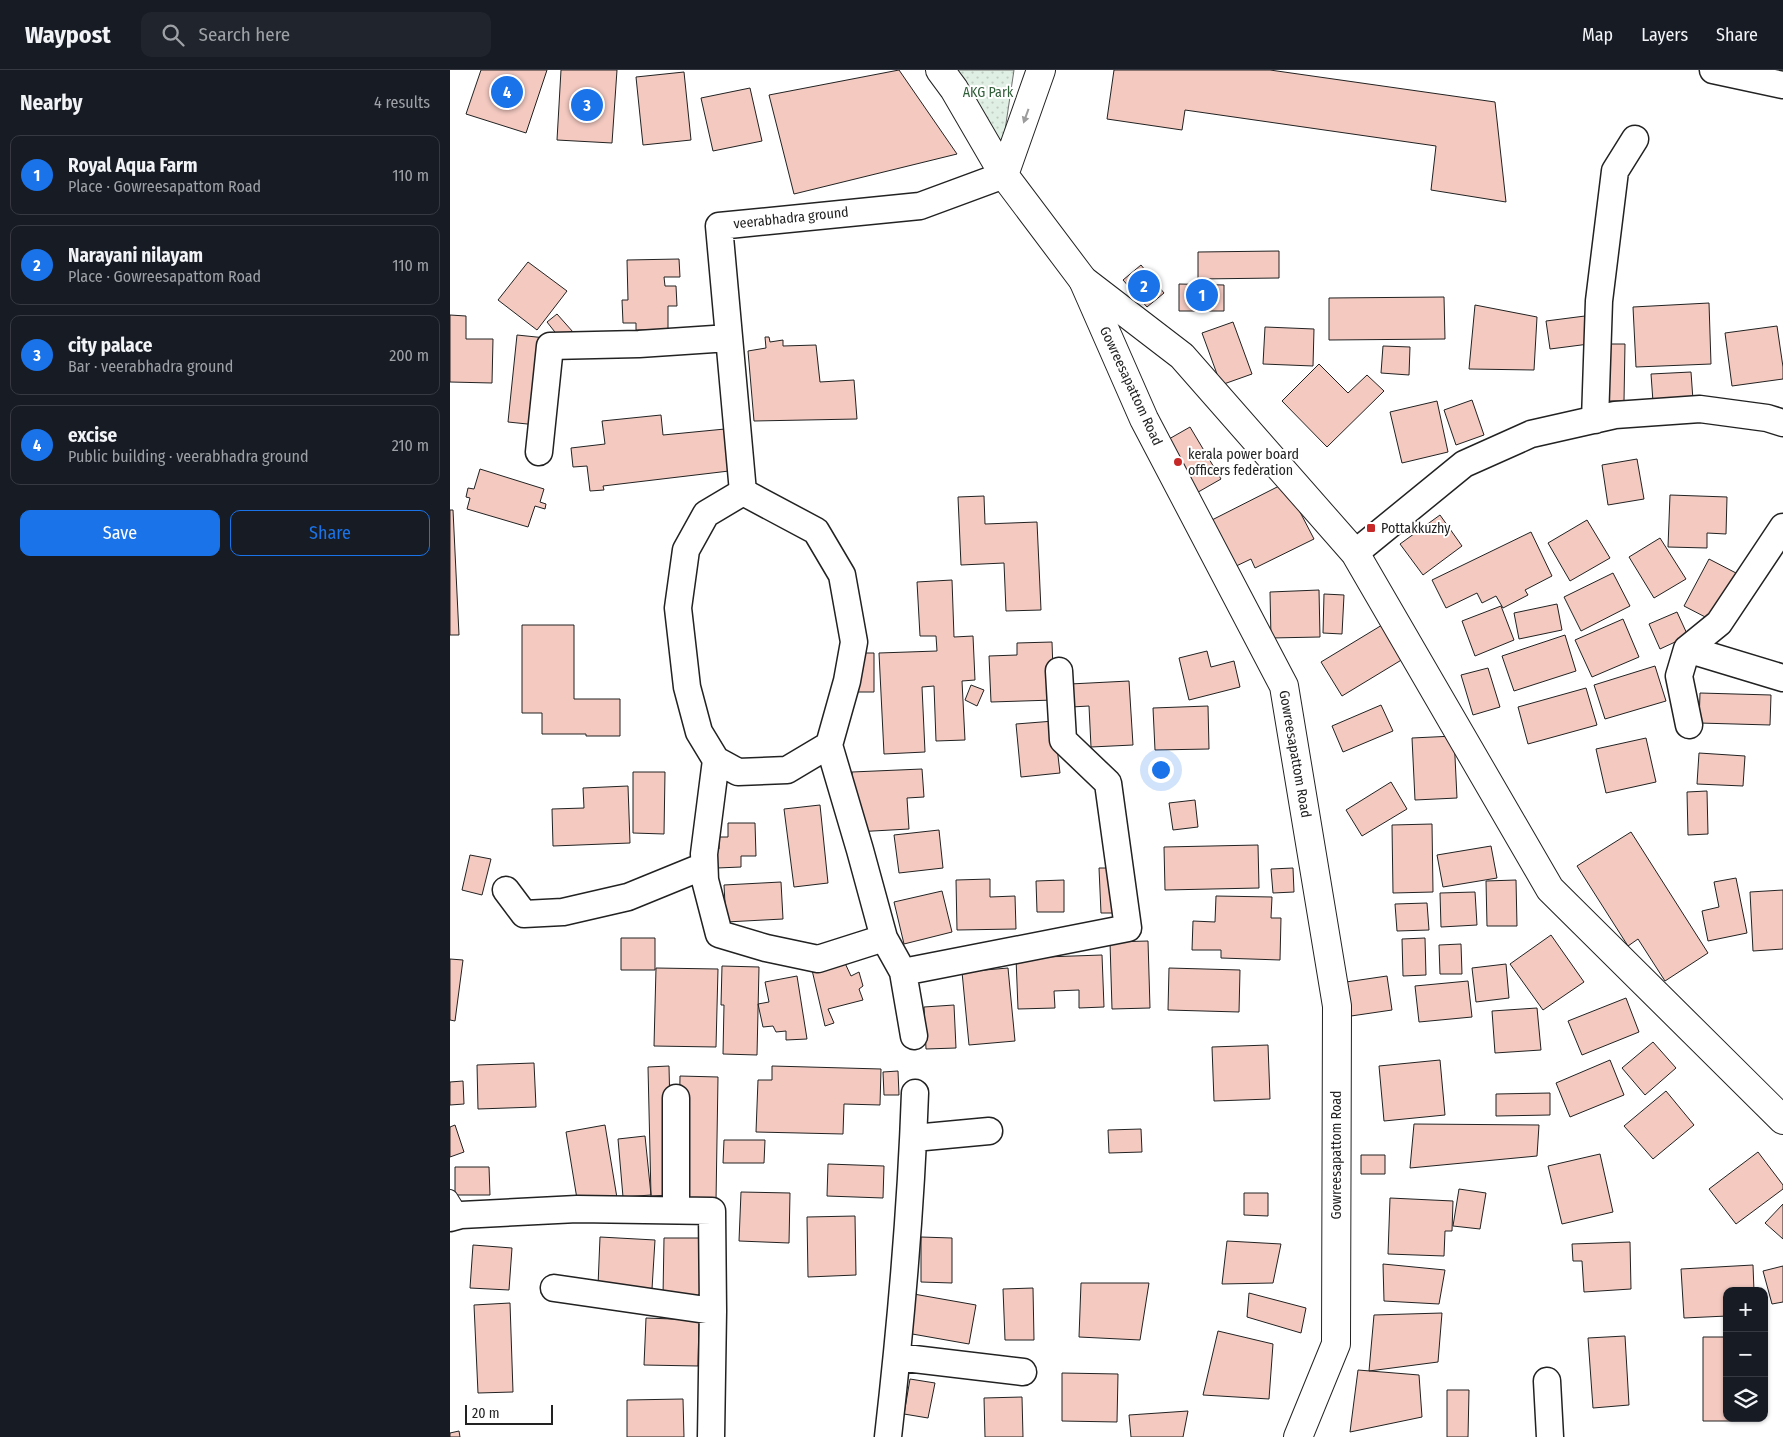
<!DOCTYPE html>
<html lang="en">
<head>
<meta charset="utf-8">
<style>
	:root { --surface:#171b24; --page:#20242c; --text:#f1f3f6; --muted:#9ea1a6; --line:#363941; --accent:#1a73e8 }
	body { margin:0; font-family:"Fira Sans Condensed",sans-serif; background:var(--page); color:var(--text) }
	.controls { position:absolute; right:15px; bottom:15px; display:grid; overflow:hidden; border-radius:10px; box-shadow:0 1px 4px #0004 }
	.controls button { width:45px; height:45px; display:grid; place-items:center; padding:0; border:0; border-bottom:1px solid var(--line); background:var(--surface); color:var(--text); font:25px sans-serif }
	.scale { position:absolute; left:15px; bottom:12px; width:88px; box-sizing:border-box; padding-left:5px; border:2px solid #222; border-top:0; font-size:14px; line-height:18px; white-space:nowrap; color:#222; -webkit-text-stroke:4px #fff; paint-order:stroke }
	.you { position:absolute; left:710px; top:699px; width:18px; height:18px; margin:-12px; border:4px solid #fff; border-radius:50%; background:#1a73e8; box-shadow:0 0 0 8px #1a73e833 }
	.badge { display:grid; place-items:center; width:32px; height:32px; border-radius:50%; background:var(--accent); color:#fff; font-size:16px; font-weight:700 }
	.pin { position:absolute; translate:-50% -50%; border:2px solid #fff; box-shadow:0 1px 5px #0006 }
	.list { margin:0; padding:0; list-style:none }
	h2 { display:flex; justify-content:space-between; align-items:center; height:65px; margin:0; padding:0 20px; font-size:21px }
	h2 small { font-size:16px; font-weight:400; color:var(--muted) }
	.list li { display:grid; grid-template-columns:32px 1fr auto; gap:15px; align-items:center; box-sizing:border-box; height:80px; margin:0 10px 10px; padding:0 10px; border:1px solid var(--line); border-radius:10px }
	.list b { display:block; font-size:19px; white-space:nowrap }
	.list p { margin:0; font-size:16px; white-space:nowrap; color:var(--muted) }
	.list em { font-size:16px; font-style:normal; color:var(--muted) }
	.actions { display:flex; gap:10px; padding:15px 20px }
	.actions a { flex:1; padding:11px 0; border:1px solid var(--accent); border-radius:10px; text-align:center; font-size:18px; color:var(--accent) }
	.actions .main { background:var(--accent); color:#fff }
	.icon { flex:none; width:28px; height:28px; fill:none; stroke:currentColor; stroke-width:2; stroke-linecap:round; stroke-linejoin:round }
	.map { position:relative; flex:none; width:1333px; height:1367px; overflow:hidden }
	header { display:flex; align-items:center; gap:30px; box-sizing:border-box; height:70px; padding:0 25px; background:var(--surface); border-bottom:1px solid var(--line) }
	header strong { font-size:24px }
	nav { display:flex; gap:28px; margin-inline-start:auto; font-size:18px }
	.search { width:350px; height:45px; background:var(--page); display:flex; align-items:center; gap:12px; box-sizing:border-box; padding:0 18px; border-radius:10px; color:var(--muted); font-size:19px }
	main { display:flex }
	aside { flex:1; background:var(--surface) }
	.map>svg:first-child { display:block }
	.park { fill:url(#park-dots); stroke:#6f6f6f }
	.building { fill:#f3c9c0; stroke:#222 }
	.lines { fill:none; stroke-linecap:round; stroke-linejoin:round }
	.service-casing { stroke:#222; stroke-width:16 }
	.minor-casing { stroke:#222; stroke-width:29 }
	.tertiary-casing { stroke:#222; stroke-width:30 }
	.secondary-casing { stroke:#222; stroke-width:30 }
	.service { stroke:#fff; stroke-width:14 }
	.minor { stroke:#fff; stroke-width:26 }
	.tertiary { stroke:#fff; stroke-width:28 }
	.secondary { stroke:#fff; stroke-width:28 }
	.oneway { fill:#9c9c9c }
	.poi-dot { fill:#c62828; stroke:#fff; stroke-width:2 }
	.labels { text-anchor:middle; dominant-baseline:central; stroke-width:4; stroke-linejoin:round; paint-order:stroke }
	.park-label { font-size:14px; fill:#2f5e38; stroke:#fff }
	.street-label { font-size:14px; fill:#222; stroke:#fff }
	.poi-label { font-size:14px; fill:#222; stroke:#fff; text-anchor:start }
</style>
</head>
<body>
<header>
<strong>Waypost</strong>
<div class="search"><svg class="icon" aria-label="search" viewBox="0 0 24 24"><circle cx="10" cy="10" r="6"/><path d="M15 15l6 6"/></svg>Search here</div>
<nav><a>Map</a><a>Layers</a><a>Share</a></nav>
</header>
<main>
<aside>
<h2>Nearby<small>4 results</small></h2>
<ul class="list">
<li><span class="badge">1</span><div><b>Royal Aqua Farm</b><p>Place · Gowreesapattom Road</p></div><em>110 m</em></li>
<li><span class="badge">2</span><div><b>Narayani nilayam</b><p>Place · Gowreesapattom Road</p></div><em>110 m</em></li>
<li><span class="badge">3</span><div><b>city palace</b><p>Bar · veerabhadra ground</p></div><em>200 m</em></li>
<li><span class="badge">4</span><div><b>excise</b><p>Public building · veerabhadra ground</p></div><em>210 m</em></li>
</ul>
<div class="actions"><a class="main">Save</a><a>Share</a></div>
</aside>
<div class="map">
<svg width="1333" height="1367" viewBox="0 0 1333 1367">
	<defs>
		<pattern id="park-dots" width="8" height="8" patternUnits="userSpaceOnUse" patternTransform="scale(1.25)"><rect width="8" height="8" fill="#e0efe3"/><path d="M2 2h.1M6 6h.1" fill="none" stroke="#c0cdc2" stroke-width="1.8" stroke-linecap="round"/></pattern>
	</defs>
	<rect width="100%" height="100%" fill="#fff"/>
	<path class="park" d="M501,0H564L551,87Z"/>
	<path class="building" d="M31,0H97L76,63L16,44Z
		M111,0H167L162,73L107,70Z
		M449,0L507,84L344,124L319,25Z
		M664,0H820L1045,32L1056,132L981,120L986,76L735,40L732,60L657,49Z
		M234,2L241,70L193,75L186,7Z
		M300,18L312,71L263,81L251,28Z
		M829,181V208L748,209V182Z
		M229,189L230,207H214L215,216H226L227,236H218V267H197V260H186V253H173L172,230H178L177,190Z
		M78,192L117,221L87,260L48,230Z
		M691,195L714,223L697,237L673,210Z
		M729,214L774,215V241H729Z
		M994,227L995,269L879,270V228Z
		M1259,233L1261,294L1186,297L1183,237Z
		M1025,235L1087,247L1084,300L1019,299Z
		M107,244L123,262L112,271L97,252Z
		M0,245L16,246V269H43L42,313L0,312Z
		M1135,246L1139,274L1100,279L1096,251Z
		M783,252L802,304L771,315L752,263Z
		M1327,256L1333,297V309L1282,316L1275,263Z
		M815,257L864,259L863,296L813,294Z
		M67,265L96,268L87,355L58,352Z
		M315,267H319L320,272L333,270V276L366,275L370,312L404,310L407,349L304,351L298,281L316,278Z
		M1152,274H1175L1174,331H1151Z
		M933,276L960,277L959,305L931,303Z
		M869,294L898,323L917,305L934,321L877,377L832,331Z
		M1241,302L1243,330L1203,332L1201,304Z
		M1022,330L1034,365L1006,375L994,340Z
		M987,331L998,382L952,393L940,342Z
		M211,345L213,365L275,359L279,401L153,416L154,420L140,421L137,396L123,397L121,378L155,374L152,351Z
		M740,357L771,409L743,425L712,373Z
		M1187,389L1194,429L1158,435L1152,395Z
		M30,399L94,419L90,432L96,434L95,439L85,436L78,457L17,439L20,428L16,427L18,418L24,419Z
		M835,413L864,469L805,498L801,489L782,498L758,452Z
		M1220,425L1277,427L1276,464L1257,463V478L1218,477Z
		M534,426L535,454L587,452L591,540L556,541L554,493L511,495L508,427Z
		M0,440H3L9,565H0Z
		M990,445L1012,476L973,505L950,474Z
		M1137,450L1160,488L1120,511L1098,473Z
		M1081,462L1102,506L1075,520L1078,525L1053,538L1046,526L1032,533L1027,523L996,538L982,510Z
		M1210,468L1236,509L1204,528L1179,487Z
		M1259,489L1286,503L1261,550L1234,536Z
		M1163,503L1180,536L1131,561L1114,527Z
		M502,510L504,567L523,566L525,610L512,611L515,670L486,671L484,616L472,617L475,682L434,684L429,583L487,581L486,566H470L467,512Z
		M869,520L870,567L821,568L820,522Z
		M874,524L894,525L892,564L873,563Z
		M1107,534L1112,560L1069,569L1064,543Z
		M1051,536L1064,570L1025,586L1012,551Z
		M1227,542L1238,566L1210,579L1199,554Z
		M1173,549L1189,587L1142,607L1125,570Z
		M937,552L958,586L892,626L871,592Z
		M72,555H124V629H170V666H136V664H92V643H72Z
		M1115,565L1126,601L1064,621L1052,586Z
		M602,572L604,630L541,632L539,586L567,585V573Z
		M757,581L761,597L784,591L790,617L739,630L729,588Z
		M405,583H424V622H405Z
		M1205,596L1216,631L1155,649L1144,615Z
		M1038,598L1050,637L1023,645L1011,605Z
		M679,611L683,675L641,677L639,636L621,637L620,614Z
		M521,615L534,620L527,636L515,630Z
		M1136,618L1147,655L1078,674L1068,637Z
		M1250,623L1321,625L1320,655L1249,653Z
		M931,635L943,661L893,682L882,656Z
		M758,636L759,679L705,680L703,638Z
		M604,651L610,703L571,707L566,654Z
		M1004,666L1007,728L965,730L962,668Z
		M1196,668L1206,712L1156,723L1146,679Z
		M1249,683L1295,686L1293,716L1247,714Z
		M472,699L474,727L457,728L459,759L405,762L402,702Z
		M183,702H215L214,764L183,763Z
		M941,712L957,739L912,766L896,740Z
		M178,716L180,773L103,776L102,739L134,738L133,718Z
		M1257,721L1258,764L1238,765L1237,722Z
		M745,730L748,757L723,760L719,733Z
		M370,735L378,813L344,817L334,739Z
		M278,753H305L306,786H291V797L267,798L266,779H269V767H278Z
		M982,754L983,822L943,823L942,755Z
		M489,760L493,798L449,803L444,765Z
		M1181,762L1258,883L1215,911L1188,869L1178,876L1127,796Z
		M808,775L809,818L715,820L714,777Z
		M1041,776L1047,808L993,817L987,785Z
		M20,785L41,789L32,825L12,820Z
		M649,798H662L664,843H651Z
		M843,798L844,822L823,823L821,799Z
		M1286,808L1297,863L1258,871L1252,841L1269,837L1264,812Z
		M540,809V827L565,826L566,859L507,860L506,810Z
		M614,810V842H587L586,811Z
		M1066,810L1067,856H1037L1036,811Z
		M331,812L333,849L276,852L274,815Z
		M1333,820V879L1303,881L1300,822Z
		M492,821L502,862L454,874L444,832Z
		M1025,822L1027,855L991,857L990,823Z
		M766,826L822,827L821,848H831L830,890L771,888V880H742L743,851L765,852Z
		M977,833L979,860L947,861L945,834Z
		M1101,865L1134,912L1093,940L1060,894Z
		M171,868H205V900H171Z
		M975,868L976,905L953,906L952,869Z
		M698,871L700,938L662,939L660,872Z
		M1011,874L1012,904H990L989,875Z
		M652,885L654,937L629,938V920L604,921L605,938L568,939L566,888Z
		M0,889L13,890L5,951L0,950Z
		M394,891L401,906L409,902L413,916L409,919L413,930L378,939L384,953L375,956L362,900Z
		M1056,894L1059,928L1026,932L1022,898Z
		M272,896L309,897L307,985L273,984L274,935H271Z
		M206,898L268,899L266,977L204,976Z
		M558,898L565,971L519,975L512,902Z
		M719,898L790,900L789,942L718,940Z
		M347,906L357,969L336,970V961L326,962L323,956L313,957L308,934L319,932L315,912Z
		M937,906L942,940L901,946L896,912Z
		M1018,911L1022,947L969,952L965,916Z
		M1176,928L1189,962L1132,985L1118,951Z
		M504,935L506,978L476,979L474,937Z
		M1087,938L1091,980L1045,983L1042,941Z
		M1203,972L1226,998L1195,1025L1172,998Z
		M818,975L820,1029L764,1031L762,977Z
		M990,990L995,1045L934,1051L929,996Z
		M1160,990L1174,1025L1120,1047L1106,1013Z
		M84,993L86,1037L28,1039L27,995Z
		M219,996L222,1125L201,1126L198,997Z
		M322,996L431,999L430,1035L394,1034L393,1064L306,1062L308,1010H322Z
		M448,1001L449,1025H434L433,1002Z
		M230,1006L268,1007L266,1131L228,1130Z
		M13,1011L14,1034L0,1035V1012Z
		M1216,1021L1244,1055L1203,1089L1174,1056Z
		M1100,1023V1045L1046,1046V1024Z
		M964,1054L1089,1055L1087,1086L960,1098Z
		M5,1055L14,1082L0,1087V1057Z
		M155,1055L167,1128L128,1135L116,1062Z
		M691,1059L692,1082L659,1083L658,1060Z
		M195,1066L201,1125L173,1127L168,1069Z
		M274,1070H315L314,1093H273Z
		M1308,1082L1333,1115V1119L1286,1154L1259,1119Z
		M1150,1084L1163,1142L1112,1154L1098,1096Z
		M911,1085H935V1104H911Z
		M378,1094L434,1096L433,1128L377,1126Z
		M5,1097H39L40,1125H5Z
		M1009,1119L1036,1123L1030,1159L1003,1156Z
		M291,1122L340,1123L339,1173L289,1171Z
		M794,1123H818V1146L794,1145Z
		M940,1128L1003,1131L1002,1161H995L994,1186L938,1184Z
		M1333,1134V1169L1315,1153Z
		M405,1146L406,1205L358,1207L357,1147Z
		M150,1167L205,1170L202,1219L148,1216Z
		M471,1167L502,1168V1213L471,1212Z
		M214,1168H255L254,1227L213,1226Z
		M777,1171L831,1174L823,1213L772,1214Z
		M1180,1172L1181,1219L1134,1222L1132,1191H1123L1122,1174Z
		M23,1175L62,1178L59,1220L20,1218Z
		M933,1194L995,1200L989,1234L934,1231Z
		M1303,1195L1304,1221H1277V1246L1234,1248L1231,1199Z
		M1333,1196V1232L1322,1234L1313,1201Z
		M631,1213H699L690,1270L629,1267Z
		M583,1218L584,1270H555L553,1219Z
		M458,1223L526,1235L519,1274L451,1262Z
		M799,1223L856,1238L851,1263L797,1247Z
		M60,1233L63,1322L28,1323L24,1235Z
		M992,1243L988,1292L919,1301L924,1245Z
		M196,1248L249,1250L248,1296L194,1295Z
		M768,1261L823,1274L819,1329L753,1325Z
		M1175,1266L1179,1335L1143,1338L1138,1268Z
		M1253,1267H1277V1348H1297V1351H1253Z
		M908,1300L969,1305L972,1347L900,1362Z
		M612,1303L668,1304L667,1352L612,1351Z
		M460,1309L485,1313L478,1348L454,1344Z
		M997,1320H1019L1018,1367H997Z
		M572,1327L573,1367H535L534,1328Z
		M233,1329L234,1367H177V1330Z
		M738,1341L733,1367H681L679,1345Z
		M9,1361L10,1367H0V1363Z"/>
	<g class="lines">
		<g class="service-casing">
			<path id="service" d="M0,1127L11,1145"/>
		</g>
		<g class="minor-casing">
			<path id="minor" d="M1263,0L1333,15
				M1145,350L1149,231L1165,101L1185,69
				M89,382L100,276L189,274L279,268
				M293,422L256,444L236,480L228,538L237,617L249,662L266,690L288,702L337,700L379,675L397,611L404,572L392,505L366,461L293,422L269,156L470,136L554,105
				M905,483L1014,394L1081,364L1165,345L1250,339L1317,348L1333,353
				M1237,579L1333,608
				M1239,655L1229,606L1237,579L1269,553L1333,457
				M379,675L410,780L434,868L453,902L678,858L658,713L613,670L609,601
				M266,690L254,784L255,810L269,864L316,878L368,889L434,868
				M56,820L74,844L113,842L178,827L254,796
				M453,902L464,966
				M226,1028V1140
				M464,1068L539,1061
				M0,1148L11,1145L127,1139L262,1141L263,1241L261,1367
				M104,1218L263,1241
				M447,1287L573,1302
				M1097,1311L1100,1367
				M438,1367C451,1253 461,1138 465,1023"/>
		</g>
		<g class="tertiary-casing">
			<path id="tertiary" d="M633,210L694,349L834,616L887,936L886,1274L848,1367"/>
		</g>
		<g class="secondary-casing">
			<path id="secondary" d="M490,0L504,19L554,105L633,210L732,286L905,483L1100,819L1333,1050
				M554,105L591,0"/>
		</g>
		<use href="#service" class="service"/>
		<use href="#minor" class="minor"/>
		<use href="#tertiary" class="tertiary"/>
		<use href="#secondary" class="secondary"/>
	</g>
	<defs><path id="oneway-solid" d="M-6-.8H1V-3.2L6.5 0L1 3.2V.8H-6Z" transform="scale(1.25)"/></defs>
	<use class="oneway" href="#oneway-solid" transform="translate(576 46) rotate(110)"/>
	<g class="poi-dot">
		<circle cx="728" cy="392" r="5"/>
		<rect x="916" y="453" width="10" height="10" rx="2.5"/>
	</g>
	<g class="labels">
		<g class="park-label">
			<text x="538" y="22">AKG Park</text>
		</g>
		<g class="street-label">
			<text transform="translate(341 148) rotate(-6)">veerabhadra ground</text>
			<text transform="translate(681 316) rotate(65)">Gowreesapattom Road</text>
			<text transform="translate(845 684) rotate(80)">Gowreesapattom Road</text>
			<text transform="translate(886 1085) rotate(-90)">Gowreesapattom Road</text>
		</g>
		<g class="poi-label">
			<text x="738" y="384">kerala power board<tspan x="738" dy="16">officers federation</tspan></text>
			<text x="931" y="458">Pottakkuzhy</text>
		</g>
	</g>
</svg>
<div class="controls">
<button>+</button>
<button>−</button>
<button><svg class="icon" aria-label="layers" viewBox="0 0 24 24"><path d="M12 4l9 5-9 5-9-5zM3 14l9 5 9-5"/></svg></button>
</div>
<div class="scale">20 m</div>
<div class="you"></div>
<div class="pin badge" style="left:752px;top:225px">1</div>
<div class="pin badge" style="left:694px;top:216px">2</div>
<div class="pin badge" style="left:137px;top:35px">3</div>
<div class="pin badge" style="left:57px;top:22px">4</div>
</div>
</main>
</body>
</html>
